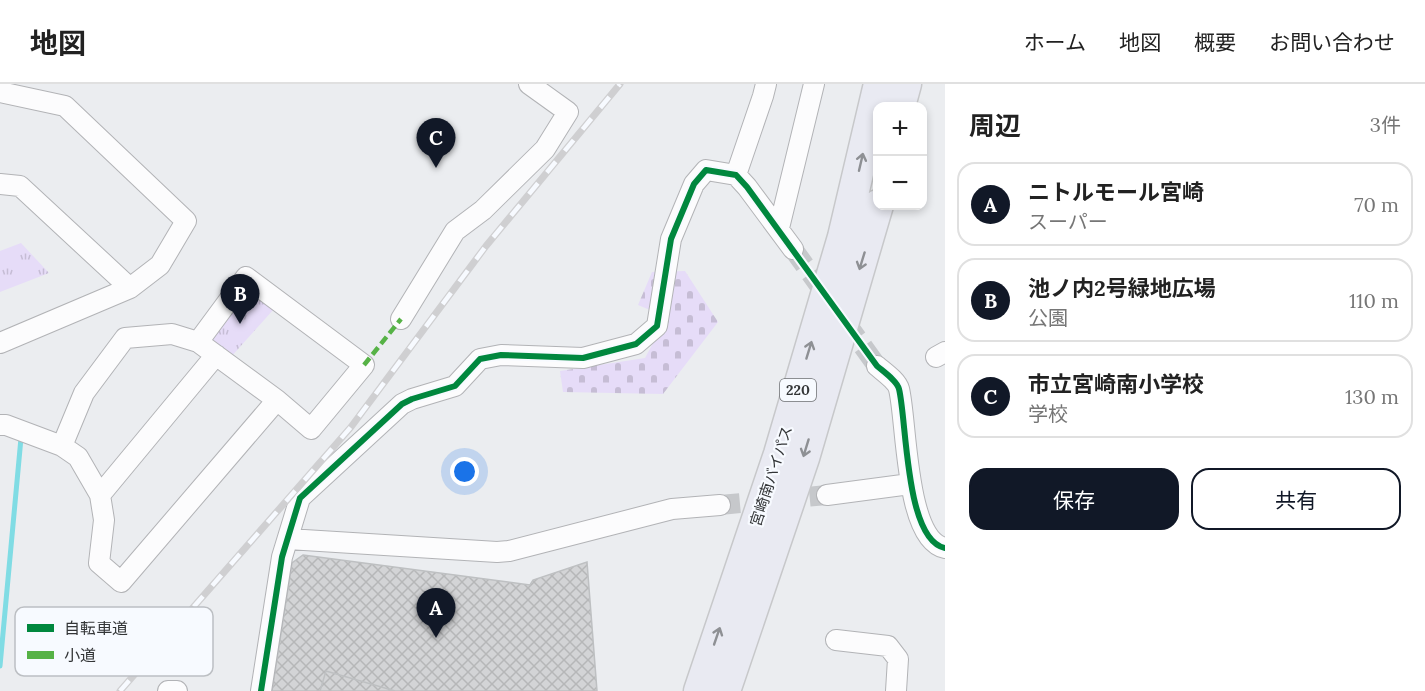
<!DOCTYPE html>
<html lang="ja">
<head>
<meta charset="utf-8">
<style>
	:root { --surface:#fff; --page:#f6f6f6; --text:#222; --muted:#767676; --line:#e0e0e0; --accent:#111827 }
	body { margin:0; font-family:Lora,"Noto Sans JP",serif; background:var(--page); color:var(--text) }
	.controls { position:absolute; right:18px; top:18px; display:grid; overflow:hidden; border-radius:12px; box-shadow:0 3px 9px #0003 }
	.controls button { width:54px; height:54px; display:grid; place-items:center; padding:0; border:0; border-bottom:2px solid var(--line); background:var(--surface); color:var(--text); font:30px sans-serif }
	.you { position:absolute; left:465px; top:388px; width:21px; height:21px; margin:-15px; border:4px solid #fff; border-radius:50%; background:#1a73e8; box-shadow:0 0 0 9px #1a73e833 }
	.badge { display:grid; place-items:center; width:39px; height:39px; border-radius:50%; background:var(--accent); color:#fff; font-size:20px; font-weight:700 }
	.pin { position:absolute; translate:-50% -50px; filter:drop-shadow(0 2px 3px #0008) }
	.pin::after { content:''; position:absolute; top:32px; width:21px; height:18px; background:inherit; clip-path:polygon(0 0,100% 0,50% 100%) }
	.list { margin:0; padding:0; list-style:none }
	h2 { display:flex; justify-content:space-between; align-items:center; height:78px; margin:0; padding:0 24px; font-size:26px }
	h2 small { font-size:20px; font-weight:400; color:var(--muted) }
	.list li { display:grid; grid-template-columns:39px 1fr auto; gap:18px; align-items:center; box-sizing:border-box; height:84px; margin:0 12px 12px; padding:0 12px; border:2px solid var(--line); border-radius:18px }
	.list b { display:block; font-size:22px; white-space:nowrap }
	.list p { margin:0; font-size:20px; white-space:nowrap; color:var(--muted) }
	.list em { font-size:20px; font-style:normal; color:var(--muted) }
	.actions { display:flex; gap:12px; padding:18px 24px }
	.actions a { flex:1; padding:14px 0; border:2px solid var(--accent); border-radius:18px; text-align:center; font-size:21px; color:var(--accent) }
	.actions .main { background:var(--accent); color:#fff }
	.map { position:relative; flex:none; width:945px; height:607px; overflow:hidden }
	header { display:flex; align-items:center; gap:36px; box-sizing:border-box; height:84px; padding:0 30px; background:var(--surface); border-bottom:2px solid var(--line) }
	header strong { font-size:28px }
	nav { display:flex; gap:33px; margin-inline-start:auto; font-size:21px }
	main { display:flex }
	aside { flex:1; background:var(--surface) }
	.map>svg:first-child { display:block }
	.grass { fill:url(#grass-tufts) }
	.cemetery { fill:url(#cemetery-stones) }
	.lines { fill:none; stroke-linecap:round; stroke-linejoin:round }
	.stream { stroke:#80dce4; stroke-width:5 }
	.building { fill:url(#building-cross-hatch); stroke:#bec0c2; stroke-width:1.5 }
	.minor-tunnel { stroke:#c6c8cb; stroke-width:20; stroke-dasharray:20 10; stroke-linecap:butt }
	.minor-casing { stroke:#b2b3b6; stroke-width:22 }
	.highway-casing { stroke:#c7c8ca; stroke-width:33 }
	.minor { stroke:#fcfcfd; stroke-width:20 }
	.highway { stroke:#e9eaf2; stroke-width:30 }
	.rail-casing { stroke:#cfcfd1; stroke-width:7 }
	.rail { stroke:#f7faff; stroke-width:4.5; stroke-dasharray:14; stroke-linecap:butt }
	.quiet { stroke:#56b246; stroke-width:4.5; stroke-dasharray:9 4.5; stroke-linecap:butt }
	.cycleway-casing { stroke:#f7faff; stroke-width:10 }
	.cycleway { stroke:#00873e; stroke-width:6 }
	.oneway { stroke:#8e9094 }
	.labels { text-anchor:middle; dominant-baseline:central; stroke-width:4.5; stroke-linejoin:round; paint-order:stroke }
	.shield { fill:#f7faff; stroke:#6e7073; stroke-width:1.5 }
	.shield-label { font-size:14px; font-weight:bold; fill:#333537 }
	.street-label { font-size:15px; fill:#333537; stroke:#f7faff }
	.key { fill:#f7faff; stroke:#bcbfc3; stroke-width:1.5 }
	.key-label { font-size:16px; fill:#333537 }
</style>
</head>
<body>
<header>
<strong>地図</strong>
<nav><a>ホーム</a><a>地図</a><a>概要</a><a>お問い合わせ</a></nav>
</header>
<main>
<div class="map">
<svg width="945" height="607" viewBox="0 0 945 607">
	<defs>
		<pattern id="grass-tufts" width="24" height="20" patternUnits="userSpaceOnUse" patternTransform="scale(1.5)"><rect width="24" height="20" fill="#e6dcf8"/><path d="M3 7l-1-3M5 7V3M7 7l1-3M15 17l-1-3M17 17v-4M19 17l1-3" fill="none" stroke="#c6bdd5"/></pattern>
		<pattern id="cemetery-stones" width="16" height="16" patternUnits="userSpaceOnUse" patternTransform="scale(1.5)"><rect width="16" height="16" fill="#e6dcf8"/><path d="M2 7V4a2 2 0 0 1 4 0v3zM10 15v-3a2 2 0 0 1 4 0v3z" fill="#c6bdd5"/></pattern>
		<pattern id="building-cross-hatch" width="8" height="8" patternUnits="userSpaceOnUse" patternTransform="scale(1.5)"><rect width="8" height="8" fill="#d3d4d6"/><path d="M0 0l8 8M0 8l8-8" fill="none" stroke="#b6b7b8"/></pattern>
	</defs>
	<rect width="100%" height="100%" fill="#ebedf0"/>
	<path class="grass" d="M21,159L49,189L0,208V167Z
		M247,205L274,225L230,274L209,255Z"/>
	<path class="cemetery" d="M685,187L718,238L663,310L563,308L560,287L645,274L667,233L638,221L652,188Z"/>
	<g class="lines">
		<path class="stream" d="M0,582L21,354"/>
	</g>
	<path class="building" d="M303,471L530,501L533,496L587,478L597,607H272L292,479Z
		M326,587L395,607H320Z"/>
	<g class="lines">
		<path class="minor-tunnel" d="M793,165L877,282
			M720,421L827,411"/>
		<g class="minor-casing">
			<path id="minor" d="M0,8L65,22L186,137L160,181L130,204L0,259
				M736,91L763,12L766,0
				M0,100L20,102L130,204
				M779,144L814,0
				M401,235L455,147L483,126L545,65L568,28L529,0
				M936,273L945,268
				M877,282C884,288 897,297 899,305C907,337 905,456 945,464
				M0,341H6L62,362L78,373L100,411L104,436L99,479L121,498L277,316
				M62,362L84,309L125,254L172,250L198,258L277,316L311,345L364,281L246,193L198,258
				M100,411L216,271
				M827,411L910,400
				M288,455L497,468L509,467L672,425L720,421
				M836,556L888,562L898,575L896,607
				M168,607H177
				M261,607L282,473L300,414L402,320L412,315L455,302L480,275L501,271L583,274L636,260L657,242L671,155L694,100L706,86L736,91L747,103L793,165"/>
		</g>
		<g class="highway-casing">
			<path id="highway" d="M900,22L906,0
				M699,607L779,370L843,153L879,0
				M725,607L804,374L878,121"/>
		</g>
		<use href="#minor" class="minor"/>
		<use href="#highway" class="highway"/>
		<g class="rail-casing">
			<path id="rail" d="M120,607L351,343L486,162L620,0"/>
		</g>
		<use href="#rail" class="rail"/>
		<path class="quiet" d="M364,281L401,235"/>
		<g class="cycleway-casing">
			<path id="cycleway" d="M261,607L282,473L300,414L402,320L412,315L455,302L480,275L501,271L583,274L636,260L657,242L671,155L694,100L706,86L736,91L747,103L877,282C884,288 897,297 899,305C907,337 905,456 945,464"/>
		</g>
		<use href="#cycleway" class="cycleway"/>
	</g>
	<defs><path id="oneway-shaft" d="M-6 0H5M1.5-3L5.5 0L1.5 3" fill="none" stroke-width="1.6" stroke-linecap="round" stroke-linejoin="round" transform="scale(1.5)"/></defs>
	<g class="oneway">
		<use href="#oneway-shaft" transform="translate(861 78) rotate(-77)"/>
		<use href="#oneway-shaft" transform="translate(862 177) rotate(107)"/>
		<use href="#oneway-shaft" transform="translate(809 266) rotate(-73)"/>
		<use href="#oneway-shaft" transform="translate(806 364) rotate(107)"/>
		<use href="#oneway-shaft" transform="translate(717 552) rotate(-71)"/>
	</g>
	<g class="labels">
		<rect class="shield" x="780" y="295" width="36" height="22" rx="4.5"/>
		<g class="shield-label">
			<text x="798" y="306">220</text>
		</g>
		<g class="street-label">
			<text transform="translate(771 392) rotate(-72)">宮崎南バイパス</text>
		</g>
	</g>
	<rect x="15" y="523" width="198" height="69" rx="9" class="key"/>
	<rect x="27" y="540" width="27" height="8" fill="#00873e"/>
	<rect x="27" y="567" width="27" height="8" fill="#56b246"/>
	<g class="key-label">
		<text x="64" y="550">自転車道</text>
		<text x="64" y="577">小道</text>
	</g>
</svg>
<div class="controls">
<button>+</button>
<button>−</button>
</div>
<div class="you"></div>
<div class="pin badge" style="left:436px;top:554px">A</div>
<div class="pin badge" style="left:240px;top:240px">B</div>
<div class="pin badge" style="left:436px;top:84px">C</div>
</div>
<aside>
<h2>周辺<small>3件</small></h2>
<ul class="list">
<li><span class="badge">A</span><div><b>ニトルモール宮崎</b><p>スーパー</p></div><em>70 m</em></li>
<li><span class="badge">B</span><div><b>池ノ内2号緑地広場</b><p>公園</p></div><em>110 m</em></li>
<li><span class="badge">C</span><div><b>市立宮崎南小学校</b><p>学校</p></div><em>130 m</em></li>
</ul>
<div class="actions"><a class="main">保存</a><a>共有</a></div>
</aside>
</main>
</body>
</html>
